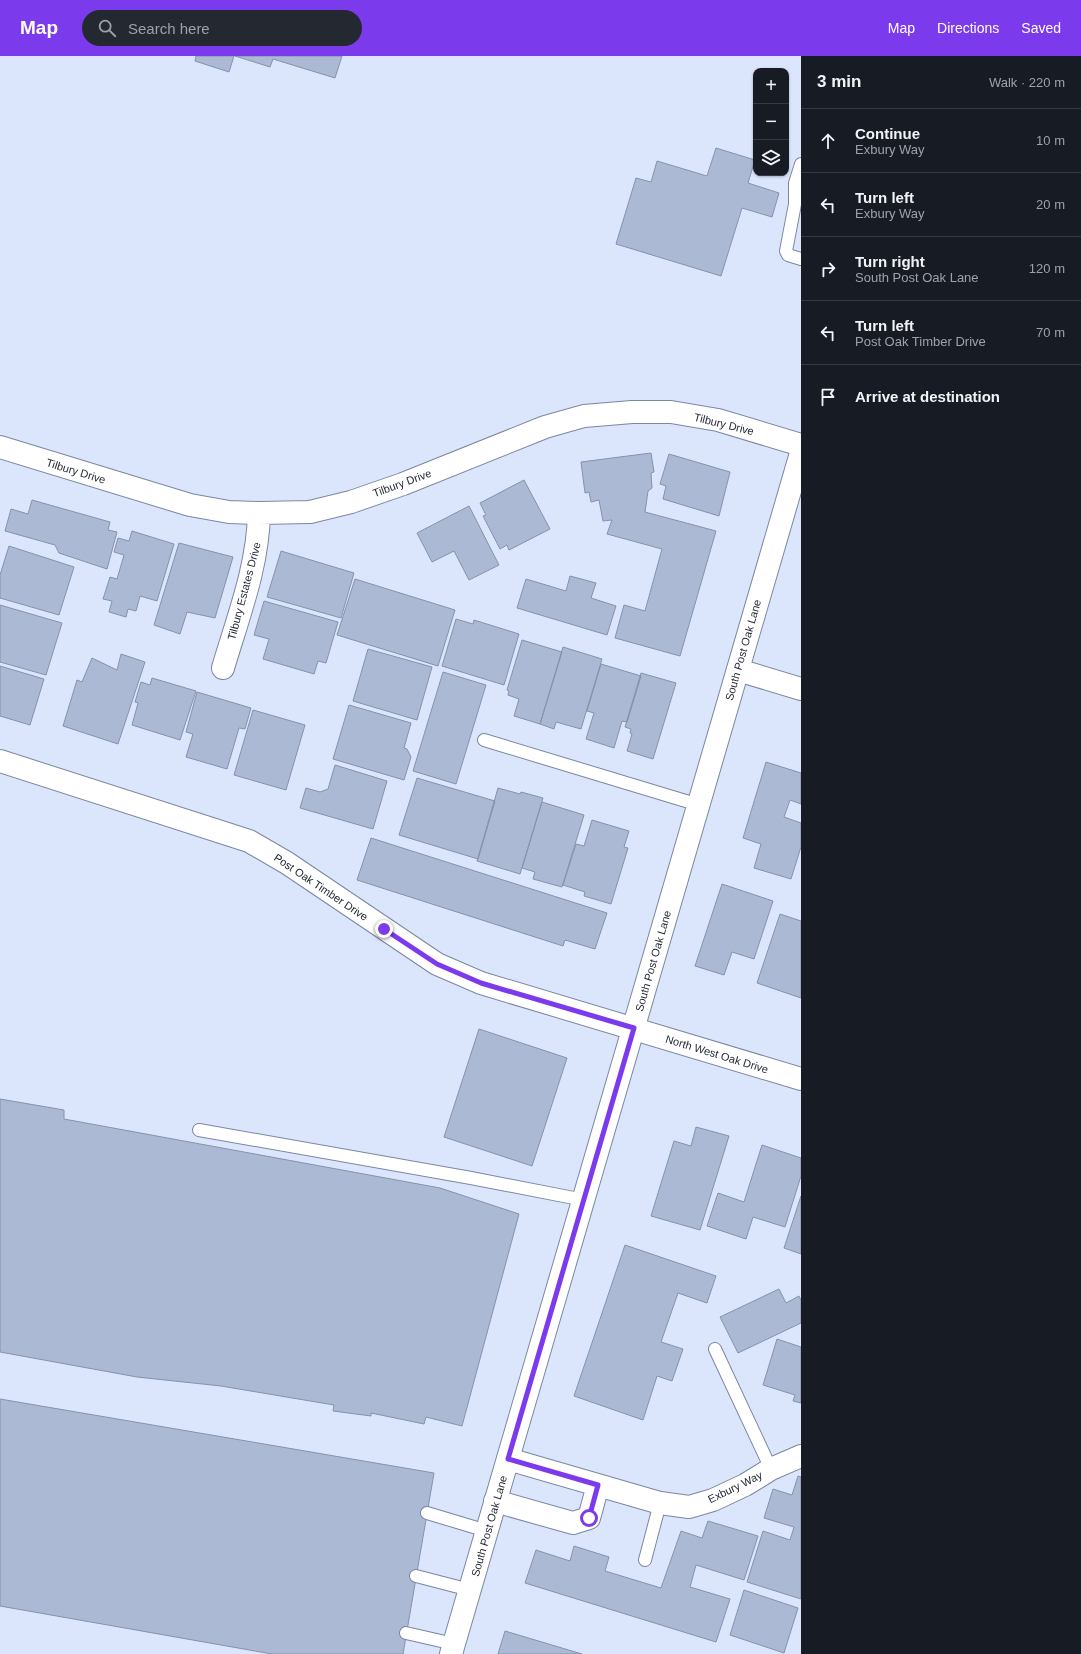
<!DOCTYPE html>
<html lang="en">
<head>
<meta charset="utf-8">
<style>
	:root { --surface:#171b24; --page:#242831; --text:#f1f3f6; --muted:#9ea1a6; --line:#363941; --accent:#7c3aed }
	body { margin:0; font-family:Arial,sans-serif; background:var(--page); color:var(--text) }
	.controls { position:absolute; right:12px; top:12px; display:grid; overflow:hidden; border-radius:8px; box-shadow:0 1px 3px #0004 }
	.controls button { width:36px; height:36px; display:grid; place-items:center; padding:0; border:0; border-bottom:1px solid var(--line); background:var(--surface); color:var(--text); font:20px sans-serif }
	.stop { position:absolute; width:12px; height:12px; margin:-9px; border:3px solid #7c3aed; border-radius:50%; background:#fff }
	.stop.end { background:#7c3aed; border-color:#fff; box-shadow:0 1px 4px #0008 }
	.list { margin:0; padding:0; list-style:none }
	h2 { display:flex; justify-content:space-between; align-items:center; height:52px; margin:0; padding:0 16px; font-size:17px }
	h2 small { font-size:13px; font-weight:400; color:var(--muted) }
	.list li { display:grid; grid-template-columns:26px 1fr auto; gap:12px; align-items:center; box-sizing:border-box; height:64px; padding:0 16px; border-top:1px solid var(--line) }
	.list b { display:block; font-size:15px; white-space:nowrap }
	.list p { margin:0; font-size:13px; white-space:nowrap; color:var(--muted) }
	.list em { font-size:13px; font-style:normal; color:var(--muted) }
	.icon { flex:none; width:22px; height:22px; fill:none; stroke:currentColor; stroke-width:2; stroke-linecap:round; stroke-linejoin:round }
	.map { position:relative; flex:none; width:801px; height:1598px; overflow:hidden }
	header { display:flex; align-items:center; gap:24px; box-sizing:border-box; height:56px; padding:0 20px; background:var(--accent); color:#fff }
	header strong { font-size:19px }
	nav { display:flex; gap:22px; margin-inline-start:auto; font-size:14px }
	.search { width:280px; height:36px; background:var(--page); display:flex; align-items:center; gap:10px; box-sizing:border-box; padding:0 14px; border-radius:22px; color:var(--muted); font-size:15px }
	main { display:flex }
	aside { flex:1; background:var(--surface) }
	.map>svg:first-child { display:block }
	.building { fill:#acb9d5; stroke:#8592ac }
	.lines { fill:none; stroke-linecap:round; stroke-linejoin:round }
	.service-casing { stroke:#7b87a1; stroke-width:14 }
	.minor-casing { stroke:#7b87a1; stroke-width:24 }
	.secondary-casing { stroke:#7b87a1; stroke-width:24 }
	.service { stroke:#fff; stroke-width:12 }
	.minor { stroke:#fff; stroke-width:22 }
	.secondary { stroke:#fff; stroke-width:22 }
	.route { stroke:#7c3aed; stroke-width:5 }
	.labels { text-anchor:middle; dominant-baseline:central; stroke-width:3; stroke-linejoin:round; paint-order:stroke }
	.street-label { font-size:11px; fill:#232833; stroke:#fff }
</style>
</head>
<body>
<header>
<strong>Map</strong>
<div class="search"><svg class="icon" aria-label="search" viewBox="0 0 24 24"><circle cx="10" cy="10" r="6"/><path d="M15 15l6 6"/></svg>Search here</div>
<nav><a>Map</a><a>Directions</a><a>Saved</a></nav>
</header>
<main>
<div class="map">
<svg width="801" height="1598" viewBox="0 0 801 1598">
	<rect width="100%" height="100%" fill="#dbe6fd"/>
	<path class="building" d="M196,0H234L229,16L195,5Z
		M235,0H342L335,22L273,3L270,11Z
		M716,92L755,104L748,127L779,137L772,161L742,152L721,220L616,188L636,122L651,126L657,105L707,120Z
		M651,397L654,416L651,417L652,432L648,435L645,456L716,475L680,600L615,582L624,549L645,555L662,493L607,478L612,464L603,465L599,444L591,446L589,436L585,437L581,406Z
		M669,398L730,416L719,460L663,443L666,430L660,428Z
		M524,424L550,473L509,494L507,489L500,493L483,460L486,459L480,447Z
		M32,444L110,466L108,474L117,476L107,513L59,497L55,489L5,475L11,453L28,458Z
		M469,450L499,509L469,524L454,495L432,506L417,477Z
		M132,475L174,488L157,545L140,540L136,555L128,553L126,561L109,556L112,545L103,543L110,521L117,523L124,499L114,496L118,482L129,485Z
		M179,487L233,501L215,562L187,556L180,578L154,569Z
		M9,490L74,511L59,559L0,542V519Z
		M281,495L354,517L341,562L267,541Z
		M570,520L596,527L591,542L616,550L607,579L517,552L526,523L566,535Z
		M355,523L455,554L438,610L337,579Z
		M264,545L338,566L326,607L318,605L314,618L263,603L269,583L254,579Z
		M0,549L62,567L46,619L0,606Z
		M456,563L473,568L474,564L519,578L504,629L442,610Z
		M522,584L562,596L540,668L514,660L519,643L508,639L509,635L507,634Z
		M563,591L602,603L581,673L556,666L554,673L540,668Z
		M368,593L432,611L417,664L353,645Z
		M121,598L145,606L118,688L63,670L77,624L82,626L92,602L117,614Z
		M601,608L641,620L627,666L622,665L614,692L586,683L594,657L587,655Z
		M0,610L44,623L30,669L0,660Z
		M443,616L486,629L456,728L413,715Z
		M641,617L676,627L653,703L627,695L632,678L630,677L631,673L625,671Z
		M152,622L196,635L180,684L132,669L138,647L135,646L141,626L150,629Z
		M197,636L251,652L245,673L239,672L227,713L186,701L193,678L186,676Z
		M349,649L411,667L404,692L407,693L411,701L404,724L333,703Z
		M253,654L305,669L286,734L234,719Z
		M766,706L801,717V748L790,744L784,761L801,767V791L791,823L754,812L761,788L743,782Z
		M335,709L387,725L373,773L300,752L306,732L320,736L328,733Z
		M417,722L495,745L478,803L399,779Z
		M498,732L520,738L521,736L543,742L520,818L477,805Z
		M542,746L584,759L562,831L533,823L535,816L522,812Z
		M592,764L629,775L624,791L628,792L611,848L584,840L585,836L563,829L576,788L584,790Z
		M371,782L607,857L595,893L565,884L563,890L357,824Z
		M722,828L773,845L754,903L732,896L724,919L695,910Z
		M780,858L801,865V942L757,927Z
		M479,973L567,1002L532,1110L444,1081Z
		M0,1043L64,1054V1063L440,1132L519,1158L462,1370L426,1361L424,1368L371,1357V1360L333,1355L334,1349L221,1330L137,1321L0,1296Z
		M696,1071L729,1080L700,1174L651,1160L674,1085L691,1090Z
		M762,1089L801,1102V1120L785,1171L753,1161L746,1183L707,1170L718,1137L744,1146Z
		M801,1140V1198L784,1192Z
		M625,1189L716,1220L707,1247L678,1237L661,1286L683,1293L672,1325L657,1320L643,1364L574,1340Z
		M779,1233L786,1247L799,1240L801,1244V1267L738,1297L720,1261Z
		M777,1283L801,1291V1347L793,1345L795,1339L763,1329Z
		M0,1343L434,1417L403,1598H272L0,1550Z
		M798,1420L801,1421V1543L747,1526L763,1475L790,1484L794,1471L764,1462L773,1433L792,1439Z
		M708,1465L758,1480L744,1524L696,1509L690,1531L730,1543L716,1586L525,1527L536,1494L570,1505L574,1490L609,1501L605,1515L661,1532L681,1475L702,1482Z
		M744,1534L798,1552L784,1597L730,1579Z
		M505,1575L582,1598H498Z"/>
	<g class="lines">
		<g class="service-casing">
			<path id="service" d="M801,108L795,127V148L786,195L788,199L801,203
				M484,684L699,749
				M199,1074L471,1122L584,1144
				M715,1293L771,1413
				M427,1457L487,1475
				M645,1504L660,1447
				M416,1520L470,1534
				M406,1577L454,1588"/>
		</g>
		<g class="minor-casing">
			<path id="minor" d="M0,391L190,449L229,456L259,457L310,456L351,446L403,428L545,371L584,360L632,356H671L718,364L801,389
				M223,612C238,561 258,511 259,457
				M738,614L801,633
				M0,705L249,785L287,807L437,908L481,927L801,1023
				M508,1403L660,1447L689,1451L713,1444L745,1429L771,1413L801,1400
				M495,1445L573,1467L589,1462L598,1429"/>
		</g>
		<g class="secondary-casing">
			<path id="secondary" d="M451,1598L801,397"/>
		</g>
		<use href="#service" class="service"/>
		<use href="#minor" class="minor"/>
		<use href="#secondary" class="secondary"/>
	</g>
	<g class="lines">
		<path class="route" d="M384,873L437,908L481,927L634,972L508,1403L598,1429L589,1462"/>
	</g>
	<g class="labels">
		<g class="street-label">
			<text transform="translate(724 368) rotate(14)">Tilbury Drive</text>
			<text transform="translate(76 415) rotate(17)">Tilbury Drive</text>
			<text transform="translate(402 427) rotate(-20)">Tilbury Drive</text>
			<text transform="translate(244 535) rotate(-75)">Tilbury Estates Drive</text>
			<text transform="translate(743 594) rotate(-74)">South Post Oak Lane</text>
			<text transform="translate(321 831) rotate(34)">Post Oak Timber Drive</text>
			<text transform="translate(653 905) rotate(-74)">South Post Oak Lane</text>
			<text transform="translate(717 998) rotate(17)">North West Oak Drive</text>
			<text transform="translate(735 1431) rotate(-26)">Exbury Way</text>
			<text transform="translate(489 1470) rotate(-74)">South Post Oak Lane</text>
		</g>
	</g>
</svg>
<div class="controls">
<button>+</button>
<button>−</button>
<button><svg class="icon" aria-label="layers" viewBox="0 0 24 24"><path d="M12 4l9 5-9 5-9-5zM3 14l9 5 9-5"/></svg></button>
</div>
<div class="stop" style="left:589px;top:1462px"></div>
<div class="stop end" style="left:384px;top:873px"></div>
</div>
<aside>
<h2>3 min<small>Walk · 220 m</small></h2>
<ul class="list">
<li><svg class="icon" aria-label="ahead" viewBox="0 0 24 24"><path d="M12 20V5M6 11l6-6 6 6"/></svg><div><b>Continue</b><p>Exbury Way</p></div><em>10 m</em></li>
<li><svg class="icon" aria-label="left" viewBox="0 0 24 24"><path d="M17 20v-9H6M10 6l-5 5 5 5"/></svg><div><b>Turn left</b><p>Exbury Way</p></div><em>20 m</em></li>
<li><svg class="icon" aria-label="right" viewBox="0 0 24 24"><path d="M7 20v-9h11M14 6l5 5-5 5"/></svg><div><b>Turn right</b><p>South Post Oak Lane</p></div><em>120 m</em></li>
<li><svg class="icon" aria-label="left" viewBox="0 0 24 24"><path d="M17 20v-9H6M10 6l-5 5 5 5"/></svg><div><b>Turn left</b><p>Post Oak Timber Drive</p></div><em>70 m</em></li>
<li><svg class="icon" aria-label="arrive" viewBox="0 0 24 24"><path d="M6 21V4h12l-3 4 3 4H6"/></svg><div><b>Arrive at destination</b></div></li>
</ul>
</aside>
</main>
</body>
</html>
